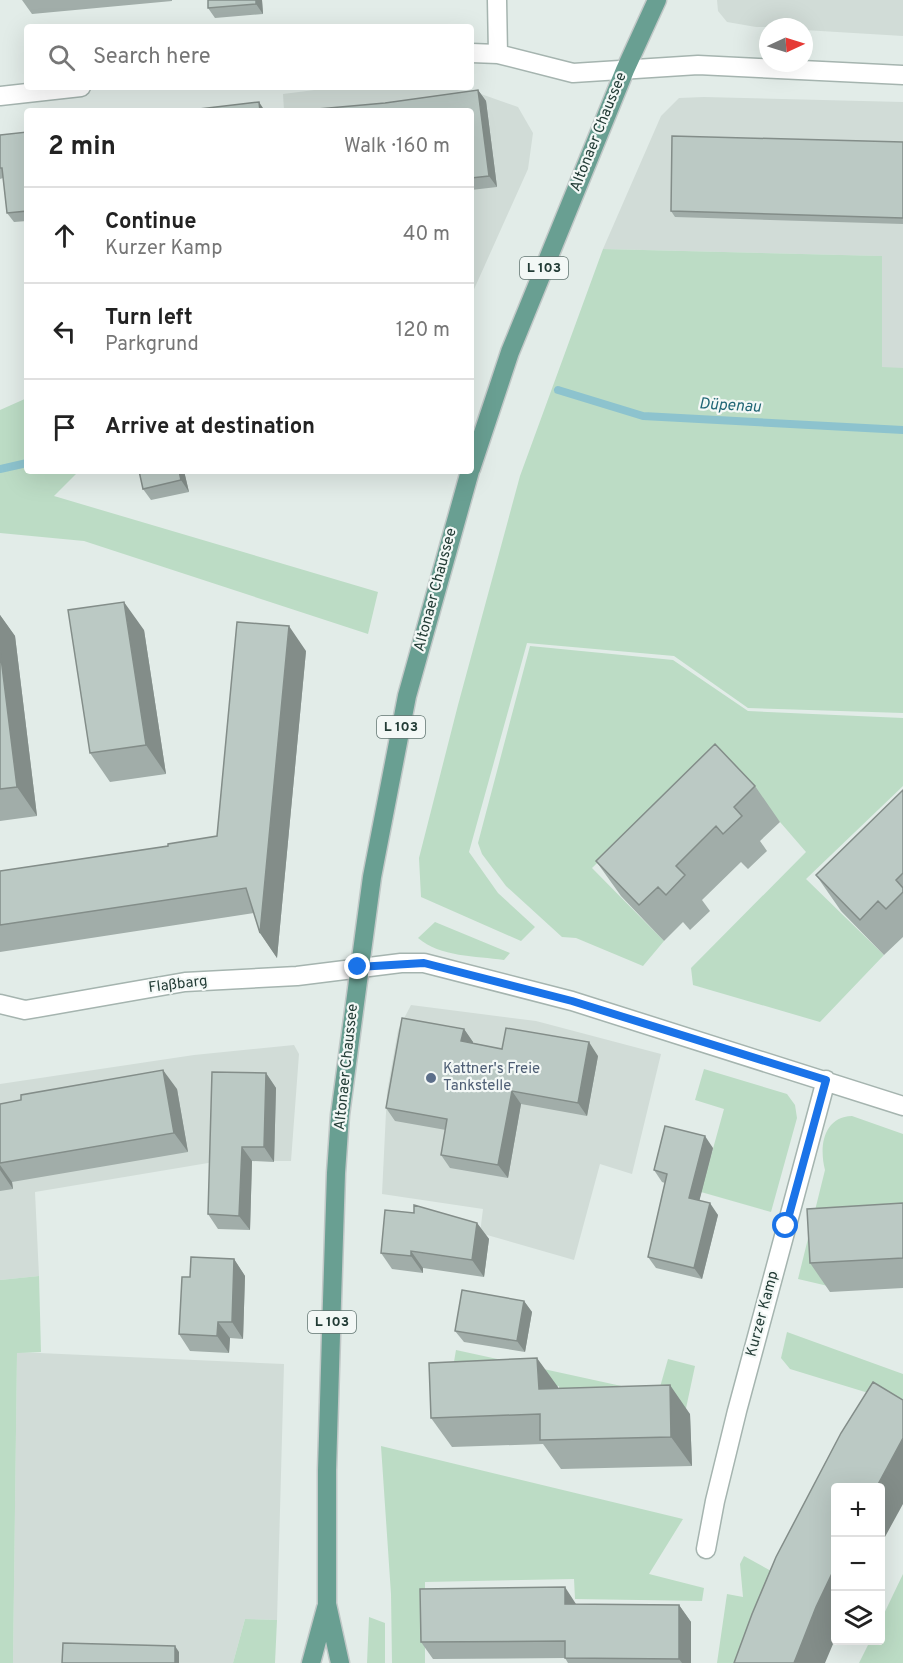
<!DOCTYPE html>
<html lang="en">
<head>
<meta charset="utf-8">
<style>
	:root { --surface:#fff; --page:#f2f2f2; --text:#222; --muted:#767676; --line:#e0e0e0 }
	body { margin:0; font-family:Overpass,sans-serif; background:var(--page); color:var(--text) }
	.controls { position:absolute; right:18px; bottom:18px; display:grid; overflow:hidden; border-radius:6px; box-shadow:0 6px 24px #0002 }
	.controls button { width:54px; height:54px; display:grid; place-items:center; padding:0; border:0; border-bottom:2px solid var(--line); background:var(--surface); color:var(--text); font:30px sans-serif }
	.compass { position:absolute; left:759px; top:18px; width:54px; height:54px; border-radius:50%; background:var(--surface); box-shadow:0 6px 24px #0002; rotate:86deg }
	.stop { position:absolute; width:18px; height:18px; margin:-14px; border:4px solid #1a73e8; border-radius:50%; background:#fff }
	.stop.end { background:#1a73e8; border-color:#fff; box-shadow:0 2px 6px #0008 }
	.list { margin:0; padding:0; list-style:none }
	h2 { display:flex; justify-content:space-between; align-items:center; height:78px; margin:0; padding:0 24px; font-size:26px }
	h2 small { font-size:20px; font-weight:400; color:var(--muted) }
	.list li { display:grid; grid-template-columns:39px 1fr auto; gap:18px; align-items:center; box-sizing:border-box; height:96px; padding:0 24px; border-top:2px solid var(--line) }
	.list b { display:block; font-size:22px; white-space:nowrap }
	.list p { margin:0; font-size:20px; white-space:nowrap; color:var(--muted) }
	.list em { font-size:20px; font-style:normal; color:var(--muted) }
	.icon { flex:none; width:33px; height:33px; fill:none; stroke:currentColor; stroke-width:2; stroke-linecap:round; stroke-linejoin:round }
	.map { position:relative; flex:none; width:903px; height:1663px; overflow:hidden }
	.search { position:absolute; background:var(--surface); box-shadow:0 6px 24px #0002; left:24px; top:24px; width:450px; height:66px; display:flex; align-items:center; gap:15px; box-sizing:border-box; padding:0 21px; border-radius:6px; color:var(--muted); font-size:22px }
	.panel { position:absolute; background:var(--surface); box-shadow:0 6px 24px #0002; left:24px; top:108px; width:450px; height:366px; border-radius:6px }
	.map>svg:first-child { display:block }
	.built { fill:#d1dcd7 }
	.green { fill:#bcdcc5 }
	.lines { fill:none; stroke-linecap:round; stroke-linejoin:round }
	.stream { stroke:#8dc3ce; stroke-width:8 }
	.minor-casing { stroke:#a5b4af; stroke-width:21 }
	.primary-casing { stroke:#c1c8c7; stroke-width:21 }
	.minor { stroke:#fff; stroke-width:18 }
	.primary { stroke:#699f92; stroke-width:18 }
	.wall { fill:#a1ada9 }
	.shaded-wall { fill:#838d89 }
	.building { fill:#bbc9c4; stroke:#838d89; stroke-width:1.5 }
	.route { stroke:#1a73e8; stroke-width:8 }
	.service-dot { fill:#5c6f8a; stroke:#f3f8f6; stroke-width:2 }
	.labels { text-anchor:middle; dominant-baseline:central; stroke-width:4.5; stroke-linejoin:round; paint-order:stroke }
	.shield { fill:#f3f8f6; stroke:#617470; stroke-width:1.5 }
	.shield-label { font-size:14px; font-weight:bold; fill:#233c36 }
	.street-label { font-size:15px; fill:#233c36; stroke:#f3f8f6 }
	.service-label { font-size:15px; fill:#4e5e75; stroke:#f3f8f6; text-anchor:start }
	.water-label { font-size:16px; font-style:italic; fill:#206675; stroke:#f3f8f6 }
</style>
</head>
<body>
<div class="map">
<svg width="903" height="1663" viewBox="0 0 903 1663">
	<rect width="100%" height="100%" fill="#e2ece8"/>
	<path class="built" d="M717,0H903V36L804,30V27H756L727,22L718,11Z
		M338,87H440L481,94L518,107L533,133L528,169L471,296V111H284L283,94Z
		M704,97L903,102V368H882L881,256L603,249L661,116L679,98Z
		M411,1005L536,1021L661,1054L632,1174L600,1164L574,1260L480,1233L483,1209L382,1194L387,1092L398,1030Z
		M294,1045L299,1054L291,1161H220L35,1192L39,1276L0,1280V1084L194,1055Z
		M17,1352L284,1364L277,1620L245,1619L233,1663H13Z"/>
	<path class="green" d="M603,249L882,256V367L903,368V713L748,708L674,656L527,643L469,852L498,893L535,927L521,941L421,897L419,858L458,705L520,476Z
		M27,398V471H79L54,496L378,592L368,634L84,541L0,533V410Z
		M530,646L673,660L748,711L903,718V786L806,879L884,955L820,1022L693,985L691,968L806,852L780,822L712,751L592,868L664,941L643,966L576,938L562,937L506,886L482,854L478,843Z
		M435,922L510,953L504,960C476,956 440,957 418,938Z
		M704,1069L787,1094L795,1105L797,1118L771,1212L701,1192L724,1109L695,1100Z
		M852,1116L903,1134V1212L828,1286L798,1279L825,1170C819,1147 823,1117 852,1116Z
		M39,1276L41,1352L17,1353L13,1663H0V1280Z
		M787,1332L903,1374V1408L888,1399L790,1369L781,1358Z
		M456,1350L658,1394L668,1359L695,1366L685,1413L560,1416L559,1386L449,1391Z
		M381,1446L683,1519L649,1574L704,1588L702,1601L575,1599L574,1579L425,1582V1663H392L391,1594Z
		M744,1556L793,1583L752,1663H717L727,1594L743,1597L740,1564Z
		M903,1574V1663H859L870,1641L880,1640L881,1620Z
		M369,1617L385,1623V1663H367Z
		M245,1619L277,1620L275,1663H233Z"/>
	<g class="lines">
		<path class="stream" d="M558,390L643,416L903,430
			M0,469L27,463"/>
		<g class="minor-casing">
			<path id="minor" d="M497,0L498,54
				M471,53L498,54L573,73L698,65L903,75
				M0,96L81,87
				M0,1004L25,1010L185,982L297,976L401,963H424L572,1001L903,1106
				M706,1549L715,1501L737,1411L826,1080"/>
		</g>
		<g class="primary-casing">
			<path id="primary" d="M471,469L510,352L625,70L657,0
				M311,1663L326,1608
				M340,1663L327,1604V1470L332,1301L336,1173L340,1115L372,877L407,696L470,471"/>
		</g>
		<use href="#minor" class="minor"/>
		<use href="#primary" class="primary"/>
	</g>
	<path class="wall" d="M22,0H172V1L32,14Z
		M208,0H262L263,14L215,18L208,8Z
		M478,90L486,101L497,187L471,190V111L385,103Z
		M27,132V221L14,222L7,213L3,178L0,179V135Z
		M903,142V224L675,217L671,211Z
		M139,471H184L189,492L151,500L143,489Z
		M0,615L15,636L37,816L0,821Z
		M144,630L166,774L110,782L90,753Z
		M306,651L277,958L260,933L254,913L0,952V871L168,846L217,836Z
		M755,786L780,822L760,841L767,851L748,869L741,862L702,900L710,911L690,930L683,922L664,941L621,896L596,861Z
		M903,790V937L884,955L841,911L816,875Z
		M464,1029L473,1042V1043L502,1049L598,1056L587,1116L521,1104L508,1178L450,1168L441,1155L446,1130L395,1121L386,1108Z
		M266,1073L276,1088L274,1162L252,1161L250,1230L218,1229L208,1214Z
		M177,1089L188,1152L12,1182L13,1189L0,1191V1104Z
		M713,1148L699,1201L718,1215L702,1279L656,1268L648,1257L665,1183L662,1182L654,1170Z
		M903,1203V1288L830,1292L810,1263Z
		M477,1223L489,1239L484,1277L423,1268V1273L392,1269L381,1253Z
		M234,1259L245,1276L243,1339L230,1338L229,1353L190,1351L179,1334L190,1277Z
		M524,1301L532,1312L525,1352L464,1342L455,1331Z
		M558,1387V1388L690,1414L692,1466L561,1469L543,1444L452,1447L431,1418Z
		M576,1604L679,1605L691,1622V1663H568L565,1658L433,1659L421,1642Z"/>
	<path class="shaded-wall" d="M256,0H262L263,14L256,4Z
		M478,90L486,101L497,187L489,176Z
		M259,102L265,111H260Z
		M179,471H184L189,492L181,480Z
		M124,602L144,630L166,774L146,745Z
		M0,615L15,636L37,816L17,787L0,650Z
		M289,626L306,651L277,958L260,933Z
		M464,1029L473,1042L471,1055L461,1041Z
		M589,1042L598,1056L587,1116L578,1103Z
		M163,1070L177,1089L188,1152L174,1133Z
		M266,1073L276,1088L274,1162L264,1147Z
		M512,1091L521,1104L508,1178L498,1165Z
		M705,1136L713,1148L697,1210L689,1198Z
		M242,1147L252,1161L250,1230L239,1216Z
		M0,1165L12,1182L13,1189L0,1170Z
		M710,1203L718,1215L702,1279L694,1268Z
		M477,1223L489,1239L484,1277L472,1260Z
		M411,1251L423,1268V1273L411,1256Z
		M234,1259L245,1276L243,1339L232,1322Z
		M524,1301L532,1312L525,1352L517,1341Z
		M218,1322L230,1338L229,1353L217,1336Z
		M537,1358L558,1387L559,1418L539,1389Z
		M670,1385L690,1414L692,1466L671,1437Z
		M903,1438V1504L880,1546V1488H876Z
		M836,1565V1637L825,1663H794L816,1607Z
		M565,1587L576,1604H565Z
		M679,1605L691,1622V1663H682L679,1659Z
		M175,1646L179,1652V1663H175Z"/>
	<path class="building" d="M208,0H256V4L208,8Z
		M478,90L489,176L471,178V111H295L385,103Z
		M259,102L260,111H182Z
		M27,132V211L7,213L2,168H0V135Z
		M672,136L903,142V218L671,211Z
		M139,471H179L181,480L143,489Z
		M124,602L146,745L90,753L68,610Z
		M237,622L289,626L260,933L246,888L0,925V871L168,846V844L217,836Z
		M0,650L17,787L0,789Z
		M715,744L755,786L734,807L742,816L723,834L716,826L676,866L685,875L666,895L658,887L639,905L596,861Z
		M903,790V873L896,880L903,888V892L886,909L878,901L860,920L816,875Z
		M402,1018L464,1029L461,1041L502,1049L506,1028L589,1042L578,1103L512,1091L498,1165L441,1155L447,1119L386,1108Z
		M163,1070L174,1133L0,1163V1104L21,1100V1095Z
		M212,1072L266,1073L264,1147H242L239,1216L208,1214Z
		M665,1126L705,1136L689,1198L710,1203L694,1268L648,1257L667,1174L654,1170Z
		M903,1203V1258L810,1263L807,1209Z
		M414,1205L477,1223L472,1260L411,1251V1256L381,1253L385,1210L414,1213Z
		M191,1257L234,1259L232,1322H218L217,1336L179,1334L182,1277H190Z
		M462,1290L524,1301L517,1341L455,1331Z
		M537,1358L539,1389L670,1385L671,1437L540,1440V1414L431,1418L429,1363Z
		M873,1382L903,1400V1438L876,1488H836V1565L816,1607L794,1663H734L752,1614L776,1557L841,1433Z
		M565,1587V1604L679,1605V1659L565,1658V1641L421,1642L420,1589Z
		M63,1643L175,1646V1663H62Z"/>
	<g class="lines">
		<path class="route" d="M358,967L424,963L572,1001L826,1080L786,1226"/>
	</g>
	<circle class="service-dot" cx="431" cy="1078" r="6"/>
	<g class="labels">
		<g class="shield">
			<rect x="520" y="257" width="48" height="22" rx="4.5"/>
			<rect x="377" y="716" width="48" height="22" rx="4.5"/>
			<rect x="308" y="1311" width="48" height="22" rx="4.5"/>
		</g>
		<g class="shield-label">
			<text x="544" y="268">L 103</text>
			<text x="401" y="727">L 103</text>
			<text x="332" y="1322">L 103</text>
		</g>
		<g class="street-label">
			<text transform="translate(599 132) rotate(-68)">Altonaer Chaussee</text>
			<text transform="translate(436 590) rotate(-75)">Altonaer Chaussee</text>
			<text transform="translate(178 985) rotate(-7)">Flaßbarg</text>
			<text transform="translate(347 1067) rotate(-84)">Altonaer Chaussee</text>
			<text transform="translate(763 1314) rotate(-75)">Kurzer Kamp</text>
		</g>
		<g class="service-label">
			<text x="443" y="1069">Kattner's Freie<tspan x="443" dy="17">Tankstelle</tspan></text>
		</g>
		<g class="water-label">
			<text transform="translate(730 406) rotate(3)">Düpenau</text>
		</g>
	</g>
</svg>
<div class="controls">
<button>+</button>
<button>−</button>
<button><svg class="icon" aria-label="layers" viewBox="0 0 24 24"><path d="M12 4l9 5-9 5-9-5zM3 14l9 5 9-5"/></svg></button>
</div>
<svg class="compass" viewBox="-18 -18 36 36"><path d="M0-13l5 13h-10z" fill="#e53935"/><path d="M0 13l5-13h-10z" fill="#767676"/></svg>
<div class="stop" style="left:786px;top:1226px"></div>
<div class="stop end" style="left:358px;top:967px"></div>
<div class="search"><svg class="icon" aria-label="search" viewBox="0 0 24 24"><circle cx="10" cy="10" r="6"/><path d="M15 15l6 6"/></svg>Search here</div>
<section class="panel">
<h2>2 min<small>Walk · 160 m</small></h2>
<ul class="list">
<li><svg class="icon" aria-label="ahead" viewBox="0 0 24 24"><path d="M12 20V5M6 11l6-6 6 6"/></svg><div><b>Continue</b><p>Kurzer Kamp</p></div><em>40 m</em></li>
<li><svg class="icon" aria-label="left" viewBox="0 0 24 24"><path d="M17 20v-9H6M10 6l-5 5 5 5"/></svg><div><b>Turn left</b><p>Parkgrund</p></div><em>120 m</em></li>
<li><svg class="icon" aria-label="arrive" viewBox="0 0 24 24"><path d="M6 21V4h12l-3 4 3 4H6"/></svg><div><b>Arrive at destination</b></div></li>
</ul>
</section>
</div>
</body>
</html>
